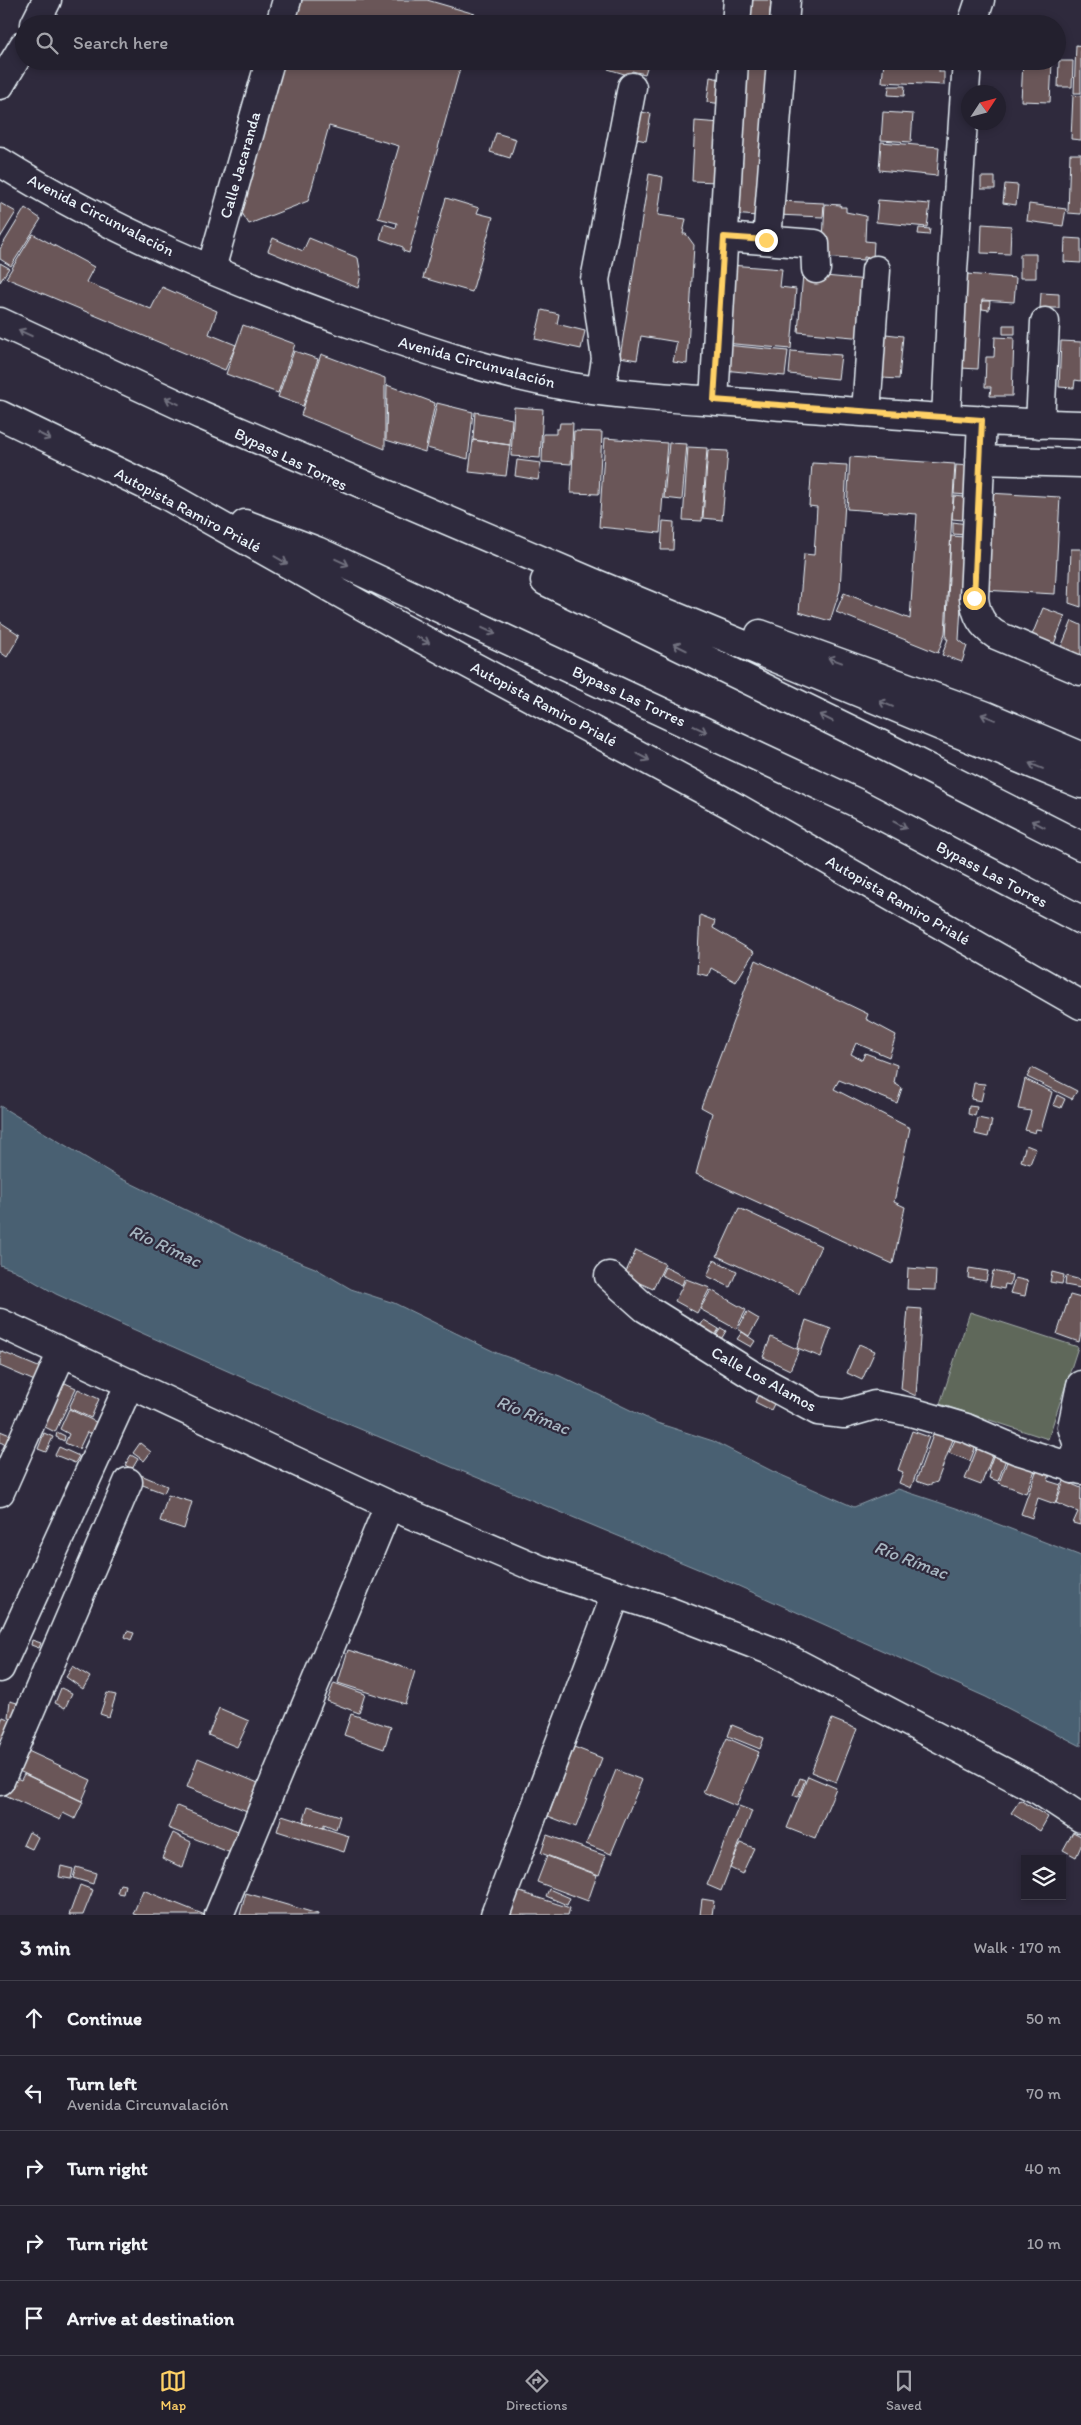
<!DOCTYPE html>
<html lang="en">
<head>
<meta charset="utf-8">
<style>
	:root { --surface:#23202e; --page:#2b2836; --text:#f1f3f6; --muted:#a3a3aa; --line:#403e4a; --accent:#ffd166 }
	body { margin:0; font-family:Itim,sans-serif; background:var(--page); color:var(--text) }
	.controls { position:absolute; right:15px; bottom:15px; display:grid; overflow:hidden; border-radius:0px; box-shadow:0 2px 8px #0003 }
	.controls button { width:45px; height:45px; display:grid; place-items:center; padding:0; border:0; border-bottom:1px solid var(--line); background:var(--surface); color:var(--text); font:25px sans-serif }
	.compass { position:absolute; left:961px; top:85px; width:45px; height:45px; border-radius:50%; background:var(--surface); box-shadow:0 2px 8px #0003; rotate:54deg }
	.stop { position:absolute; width:15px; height:15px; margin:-11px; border:4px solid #ffd166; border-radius:50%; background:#fff }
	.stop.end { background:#ffd166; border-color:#fff; box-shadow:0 1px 5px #0008 }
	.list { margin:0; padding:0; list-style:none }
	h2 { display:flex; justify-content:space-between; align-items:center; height:65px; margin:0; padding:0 20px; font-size:21px }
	h2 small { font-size:16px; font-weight:400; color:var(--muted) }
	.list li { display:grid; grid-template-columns:32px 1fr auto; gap:15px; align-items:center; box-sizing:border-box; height:75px; padding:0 20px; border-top:1px solid var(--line) }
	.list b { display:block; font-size:19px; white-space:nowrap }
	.list p { margin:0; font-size:16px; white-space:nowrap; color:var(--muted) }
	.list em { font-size:16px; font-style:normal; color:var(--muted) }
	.icon { flex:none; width:28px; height:28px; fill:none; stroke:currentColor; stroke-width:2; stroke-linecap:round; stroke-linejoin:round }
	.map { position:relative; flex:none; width:1081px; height:1915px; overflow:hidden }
	.search { position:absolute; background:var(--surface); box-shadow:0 2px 8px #0003; left:15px; right:15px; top:15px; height:55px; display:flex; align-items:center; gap:12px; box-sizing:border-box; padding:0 18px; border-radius:28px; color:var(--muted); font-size:19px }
	.sheet { height:440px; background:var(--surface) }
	nav { display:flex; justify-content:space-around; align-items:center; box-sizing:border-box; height:70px; border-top:1px solid var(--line); background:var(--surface); font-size:14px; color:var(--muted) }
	nav a { display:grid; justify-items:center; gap:2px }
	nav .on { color:var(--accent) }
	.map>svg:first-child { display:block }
	.green { fill:#5e675a; stroke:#a3aca9 }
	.water { fill:#496172; stroke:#899ba8 }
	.building { fill:#6a5658; stroke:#e8f1f8 }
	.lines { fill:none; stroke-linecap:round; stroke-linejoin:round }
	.minor-casing { stroke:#e8f1f8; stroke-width:31 }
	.highway-casing { stroke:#e8f1f8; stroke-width:31 }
	.minor { stroke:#2f2a3d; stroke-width:28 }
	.highway { stroke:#2f2a3d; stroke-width:28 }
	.oneway { stroke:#70707e }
	.route { stroke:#ffd166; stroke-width:6 }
	.labels { text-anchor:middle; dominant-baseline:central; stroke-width:4.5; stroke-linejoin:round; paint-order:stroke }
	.street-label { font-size:16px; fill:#e8f1f8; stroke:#2f2a3d }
	.water-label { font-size:18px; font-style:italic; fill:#a8b7c2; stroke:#2f2a3d }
</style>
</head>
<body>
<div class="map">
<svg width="1081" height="1915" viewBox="0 0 1081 1915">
	<rect width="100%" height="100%" fill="#2f2a3d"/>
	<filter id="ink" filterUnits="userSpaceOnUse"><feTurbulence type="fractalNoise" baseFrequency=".02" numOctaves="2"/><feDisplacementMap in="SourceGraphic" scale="10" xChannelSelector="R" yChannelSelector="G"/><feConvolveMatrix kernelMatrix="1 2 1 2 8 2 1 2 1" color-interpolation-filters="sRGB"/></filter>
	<g filter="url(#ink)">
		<path class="green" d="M970,1312L1078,1347L1048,1439L940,1404Z"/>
		<path class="water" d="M0,1106L118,1177L262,1247L315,1268L351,1289L394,1303L499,1354L560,1376L657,1423L713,1441L772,1471L854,1507L898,1489L956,1508L1081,1556V1746L986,1697L734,1584L336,1419L126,1326L56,1294L14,1270L0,1265Z"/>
		<path class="building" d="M301,0H427L475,14L472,24H294Z
			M743,0H771L769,24H742Z
			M1076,45L1081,46V93H1074Z
			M284,61H462L409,253L403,251V247L380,239L384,224L396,228L397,223L378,218L399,146L329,126L308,201L249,224L242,213Z
			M610,61H649L645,74L632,71L631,76L608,69Z
			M740,61H767V64Z
			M884,61H940L939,72H944V85L882,82Z
			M1023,61L1052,62L1050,102L1021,101Z
			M1059,61H1073L1072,87H1058Z
			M739,63L767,64L758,216L731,214Z
			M710,77L726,80L723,104L707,102Z
			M889,86H905L904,96L888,95Z
			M1073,95L1081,96V140L1071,139Z
			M637,111L651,114L646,141L632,138Z
			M883,112L913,114L911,142L881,140Z
			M695,121L721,123L718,182L692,181Z
			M496,133L516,139L510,158L490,152Z
			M881,142L939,147L937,176L879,170Z
			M1070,154H1081V214L1068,213Z
			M649,174L663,177L658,215L686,219L683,234H686L694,245L687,364L673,362L677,342L641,336L637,360L620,357Z
			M981,177H995V189H981Z
			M1005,184L1018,185L1016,205L1003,203Z
			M446,198L479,208L477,213L493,217L472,292L423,278Z
			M878,200L930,204L927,227L876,222Z
			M778,201L824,203L823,217L777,215Z
			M0,203L16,212L0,238Z
			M825,204L841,205L840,207H846V212L866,216L865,241L874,242L873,258L864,257V260L822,257Z
			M1029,204L1066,209L1063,226L1027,221Z
			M25,208L41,219L11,266L0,259V249Z
			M982,224L1011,226L1010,254L981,253Z
			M919,228L930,229L929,235L918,234Z
			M33,234L94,267L86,282L151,309L162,287L217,311L209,334L236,345L225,370L6,278Z
			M273,238L303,251L309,238L358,258L361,275L358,288L268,251Z
			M1065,238L1081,239V263L1064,262Z
			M1020,254H1036V278H1020Z
			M0,263L9,268L0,282Z
			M730,265L782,269L780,287L796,289L791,349L724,343Z
			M803,274L868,280L864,338L798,332Z
			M966,274L1016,278L1014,302L982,300L978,369L961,368Z
			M1041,293L1059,294V308H1040Z
			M982,301H990L989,310L982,309Z
			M542,310L559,314L557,324L585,331L581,349L535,339Z
			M243,325L295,344L278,393L226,374Z
			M1003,325H1015V334H1003Z
			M886,334L903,336L899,379L882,378Z
			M995,337L1014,338L1012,396H990L991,387H985L986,357H994Z
			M1061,341L1081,342V381L1075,380L1074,388L1059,387Z
			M726,345L788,351L785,376L723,370Z
			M294,351L318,359L303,406L278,397Z
			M791,351L841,355L838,379L789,374Z
			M321,354L385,378V449L301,415Z
			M387,385L435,403L425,452L386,440Z
			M437,403L473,412L468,459L427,448Z
			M514,407L543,409L540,458L511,456Z
			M475,412L512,419L510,445L473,440Z
			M560,423H573L571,464L542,462L543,434H556V429H559Z
			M574,431L602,432L599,494L571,493Z
			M605,438L667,443L660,533L599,527Z
			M473,440L510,445L506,476L469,472Z
			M669,443L687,444L682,500L664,498Z
			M688,447L707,448L702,521L683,520Z
			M708,450L728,451L722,520L703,518Z
			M850,457L955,464L945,633L938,653L836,612L844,593L910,619L917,514L847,509Z
			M517,460L541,463L538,480L515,476Z
			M812,463L847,465L840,590L830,621L799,612L804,554L814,555L817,507L809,506Z
			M956,465L969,466L967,495L954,494Z
			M988,493L1060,497L1055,594L983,590Z
			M954,496L964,497L963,520L952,519Z
			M663,521L674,522L673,550H661Z
			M953,522L967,524L966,535L953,534Z
			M951,536L965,537L959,640L967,646L962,662L942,655L948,639H946Z
			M1071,549H1081V607L1069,603Z
			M1043,608L1065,616L1050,654L1028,645Z
			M1072,621L1081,625V653L1076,665L1057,657Z
			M0,622L20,635L7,657L0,652Z
			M700,915L715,921L713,928L754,952L736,982L711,968L708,976L697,973Z
			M756,960L868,1014L866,1019L896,1035L889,1057L856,1043L851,1054L862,1060L865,1053L897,1065L894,1083L902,1088L897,1103L839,1080L834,1089L910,1128L894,1202L905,1207L893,1264L696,1174L712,1113L701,1107Z
			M1032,1068L1077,1091L1072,1099L1027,1077Z
			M1025,1079L1052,1092L1041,1130L1036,1129L1035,1133L1025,1130L1031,1111L1018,1109Z
			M974,1083L985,1084L981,1101L971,1099Z
			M1057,1095L1065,1099L1061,1108L1053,1105Z
			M969,1106L977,1107L975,1116L968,1114Z
			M978,1118L992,1121L988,1137L975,1134Z
			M1026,1145L1036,1149L1030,1164L1021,1161Z
			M739,1208L821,1246L799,1294L717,1256Z
			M636,1250L665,1264L653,1289L624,1276Z
			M714,1260L737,1271L730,1287L707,1276Z
			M665,1267L685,1277L682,1285L661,1275Z
			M908,1268L936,1270L935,1290L907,1289Z
			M969,1268L988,1271L986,1281L968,1278Z
			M993,1271L1012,1275L1010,1285L1005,1284L1004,1289L990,1286Z
			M1052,1272L1064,1275L1062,1284L1050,1282Z
			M1066,1276L1081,1280V1288L1065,1285Z
			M1015,1278L1028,1281L1025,1296L1010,1293Z
			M686,1279L710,1288L697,1313L675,1301Z
			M711,1290L746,1310L736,1329L700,1309Z
			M1070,1295L1081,1298V1333L1079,1342L1057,1334Z
			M908,1308L922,1309L916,1396L901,1389Z
			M747,1312L759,1319L749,1336L738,1329Z
			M704,1320L719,1329L714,1337L699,1328Z
			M806,1320L831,1329L821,1357L797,1348Z
			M721,1328L726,1331L720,1341L715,1337Z
			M742,1332L755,1341L751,1347L737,1339Z
			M771,1337L799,1350L790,1370L763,1357Z
			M859,1344L875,1351L862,1380L847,1373Z
			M0,1351L43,1369L37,1382L0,1366Z
			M63,1382L76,1388L55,1432L43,1426Z
			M78,1389L99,1399L91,1418L69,1408Z
			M759,1393L775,1402L771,1410L755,1402Z
			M69,1409L98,1423L93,1435L87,1432L79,1449L65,1443L69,1434L60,1429Z
			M936,1427L955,1434L937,1482L928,1485L916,1481Z
			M0,1431L10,1435L6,1445L0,1442Z
			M912,1431L929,1437L911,1488L899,1483L903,1472L898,1470Z
			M57,1432L65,1436L64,1441L56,1437Z
			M44,1433L53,1437L46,1452L38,1449Z
			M956,1438L976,1446L970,1461L949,1453Z
			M140,1443L151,1452L144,1461L133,1453Z
			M979,1444L994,1451L981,1485L965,1479Z
			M59,1447L79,1456L75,1463L55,1455Z
			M994,1454L1006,1459L998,1481L989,1478L991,1471L988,1470Z
			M131,1455L138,1459L132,1469L125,1465Z
			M1008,1459L1035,1470L1026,1493L999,1483Z
			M1037,1469L1050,1474L1048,1481L1061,1485L1055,1504L1038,1498L1032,1518L1021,1514Z
			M136,1473L167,1486L164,1493L140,1484Z
			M1064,1481L1081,1488L1080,1525L1073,1523L1078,1512L1056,1503Z
			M168,1495L192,1502L184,1529L160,1521Z
			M127,1631L134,1633L131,1640L125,1637Z
			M32,1640L41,1643L39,1648L31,1645Z
			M348,1650L415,1671L405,1704L338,1683Z
			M73,1666L90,1677L83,1689L66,1677Z
			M334,1683L365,1694L359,1713L327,1701Z
			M61,1688L72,1693L65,1708L55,1703Z
			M107,1693L116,1695L109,1717L100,1714Z
			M10,1701L17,1703L13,1719L8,1717Z
			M219,1708L249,1721L237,1747L208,1735Z
			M351,1714L391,1727L384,1749L344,1735Z
			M3,1717L13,1721L0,1750V1724Z
			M832,1719L857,1729L836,1782L811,1772Z
			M732,1725L764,1738L760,1749L728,1736Z
			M727,1738L759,1752L736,1806L703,1792Z
			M574,1747L602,1758L576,1827L548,1816Z
			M26,1750L91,1780L82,1801L17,1770Z
			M198,1758L263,1785L252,1813L187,1787Z
			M616,1770L642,1780L611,1854L586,1844Z
			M24,1774L83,1802L75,1819L63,1813L60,1820L3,1794L12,1776L21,1780Z
			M808,1776L836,1788L815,1839L787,1828Z
			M800,1778L805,1780L798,1797L793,1795Z
			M1020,1800L1048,1817L1040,1831L1011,1813Z
			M177,1806L245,1834L236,1855L168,1828Z
			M308,1806L340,1816L336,1829L324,1824V1828L303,1822Z
			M739,1806L752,1811L721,1891L707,1885Z
			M282,1815L349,1836L344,1852L277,1831Z
			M29,1832L38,1837L32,1849L23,1845Z
			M1073,1832L1081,1836V1846L1076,1857L1063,1850Z
			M173,1833L191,1842L183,1868L162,1858Z
			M547,1835L606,1856L599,1875L541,1853Z
			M741,1843L754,1848L742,1874L730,1868Z
			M547,1856L597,1875L588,1901L537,1882Z
			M61,1866L73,1869L71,1879L59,1877Z
			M76,1867L96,1873L93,1884L73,1878Z
			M120,1884L125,1885L123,1894L117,1893Z
			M80,1885L93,1890L83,1915H69Z
			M549,1889L570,1898L567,1905L546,1896Z
			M143,1890L205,1915H137L133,1914Z
			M517,1891L570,1908L568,1915H510Z
			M246,1893L318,1914V1915H240Z
			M702,1899L714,1901L712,1915H700Z"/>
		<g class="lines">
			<g class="minor-casing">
				<path id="minor" d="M35,24L47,0
					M280,24L287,0
					M736,24L738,0
					M784,24L786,0
					M972,24L980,0
					M0,85L24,45
					M0,162C109,230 229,280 349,323C422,349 496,374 572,387C637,398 705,399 770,405C874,413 977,422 1081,425
					M724,237L815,244L816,269
					M767,240L781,61
					M211,269L270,61
					M601,391L606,359L595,280L632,87
					M714,400L734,61
					M866,412L876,270
					M946,418L953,271L967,61
					M982,420L974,598C976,615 982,626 996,635L1081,671
					M1040,424L1045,322
					M980,460L1081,463
					M609,1276L645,1308L757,1378L818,1411L844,1414L875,1405L911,1412L966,1428L1017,1450L1081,1470
					M0,1323L389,1505L539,1569L663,1609L777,1653L1040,1791L1081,1818
					M1073,1469L1078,1445L1072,1427L1081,1385
					M0,1492L62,1352
					M0,1668L130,1383
					M0,1781L128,1482
					M219,1915L389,1505
					M495,1915L616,1594"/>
			</g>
			<g class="highway-casing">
				<path id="highway" d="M0,322L201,415L592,582L1081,784
					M0,415L166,495L400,627L737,808L1081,1005
					M245,524L317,551L857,803L1081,920
					M545,581L886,747L1081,846
					M760,634L984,715L1081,756"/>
			</g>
			<use href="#minor" class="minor"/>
			<use href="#highway" class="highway"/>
		</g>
		<defs><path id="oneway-shaft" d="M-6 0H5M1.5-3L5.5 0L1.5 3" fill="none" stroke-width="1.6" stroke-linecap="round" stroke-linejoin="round" transform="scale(1.25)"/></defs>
		<g class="oneway">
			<use href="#oneway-shaft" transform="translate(25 333) rotate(-155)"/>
			<use href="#oneway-shaft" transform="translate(172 401) rotate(-155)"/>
			<use href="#oneway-shaft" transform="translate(44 436) rotate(26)"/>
			<use href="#oneway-shaft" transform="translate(281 560) rotate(30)"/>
			<use href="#oneway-shaft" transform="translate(342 562) rotate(25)"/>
			<use href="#oneway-shaft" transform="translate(489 631) rotate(25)"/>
			<use href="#oneway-shaft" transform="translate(423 640) rotate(28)"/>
			<use href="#oneway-shaft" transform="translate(680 647) rotate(-154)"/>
			<use href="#oneway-shaft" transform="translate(835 660) rotate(-160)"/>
			<use href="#oneway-shaft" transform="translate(886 704) rotate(-158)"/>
			<use href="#oneway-shaft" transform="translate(988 717) rotate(-158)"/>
			<use href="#oneway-shaft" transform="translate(826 718) rotate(-154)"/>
			<use href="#oneway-shaft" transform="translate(700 729) rotate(25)"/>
			<use href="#oneway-shaft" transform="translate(643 757) rotate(28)"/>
			<use href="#oneway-shaft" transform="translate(1036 766) rotate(-158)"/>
			<use href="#oneway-shaft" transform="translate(1038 824) rotate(-153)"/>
			<use href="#oneway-shaft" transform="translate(900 825) rotate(28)"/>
		</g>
	</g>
	<g class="lines" filter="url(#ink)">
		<path class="route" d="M766,240L724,237L714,400L982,420L974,598"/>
	</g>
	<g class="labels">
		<g class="street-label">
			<text transform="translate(240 165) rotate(-74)">Calle Jacaranda</text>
			<text transform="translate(101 215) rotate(27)">Avenida Circunvalación</text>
			<text transform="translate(477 362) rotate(15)">Avenida Circunvalación</text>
			<text transform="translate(291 459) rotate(26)">Bypass Las Torres</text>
			<text transform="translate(188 510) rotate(28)">Autopista Ramiro Prialé</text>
			<text transform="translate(629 696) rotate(25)">Bypass Las Torres</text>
			<text transform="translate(544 704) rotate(28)">Autopista Ramiro Prialé</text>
			<text transform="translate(992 874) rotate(28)">Bypass Las Torres</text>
			<text transform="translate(898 900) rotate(30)">Autopista Ramiro Prialé</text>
			<text transform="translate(764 1379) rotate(29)">Calle Los Alamos</text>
		</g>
		<g class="water-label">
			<text transform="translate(165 1246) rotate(25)">Río Rímac</text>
			<text transform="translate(533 1415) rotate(22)">Río Rímac</text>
			<text transform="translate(911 1560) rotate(21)">Río Rímac</text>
		</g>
	</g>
</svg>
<div class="controls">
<button><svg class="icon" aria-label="layers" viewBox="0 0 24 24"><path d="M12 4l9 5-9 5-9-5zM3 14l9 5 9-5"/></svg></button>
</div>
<svg class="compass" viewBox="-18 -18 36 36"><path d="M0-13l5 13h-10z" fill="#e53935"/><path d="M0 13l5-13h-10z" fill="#a3a3aa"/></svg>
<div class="stop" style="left:974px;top:598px"></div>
<div class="stop end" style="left:766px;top:240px"></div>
<div class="search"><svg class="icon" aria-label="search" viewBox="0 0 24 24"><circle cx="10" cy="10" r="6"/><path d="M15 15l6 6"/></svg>Search here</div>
</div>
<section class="sheet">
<h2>3 min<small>Walk · 170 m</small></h2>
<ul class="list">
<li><svg class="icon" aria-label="ahead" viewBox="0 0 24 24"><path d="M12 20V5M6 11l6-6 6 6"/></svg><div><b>Continue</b></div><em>50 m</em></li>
<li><svg class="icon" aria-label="left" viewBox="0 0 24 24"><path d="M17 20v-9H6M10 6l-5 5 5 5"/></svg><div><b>Turn left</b><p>Avenida Circunvalación</p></div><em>70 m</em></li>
<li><svg class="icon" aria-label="right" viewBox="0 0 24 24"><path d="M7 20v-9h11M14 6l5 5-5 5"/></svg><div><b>Turn right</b></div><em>40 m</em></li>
<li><svg class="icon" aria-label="right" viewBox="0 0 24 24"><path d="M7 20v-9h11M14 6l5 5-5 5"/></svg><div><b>Turn right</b></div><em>10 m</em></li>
<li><svg class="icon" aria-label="arrive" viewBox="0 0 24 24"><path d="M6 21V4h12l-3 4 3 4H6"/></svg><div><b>Arrive at destination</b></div></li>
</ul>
</section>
<nav>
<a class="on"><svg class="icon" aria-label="map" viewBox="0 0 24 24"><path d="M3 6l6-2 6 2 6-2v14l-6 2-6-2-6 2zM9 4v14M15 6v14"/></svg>Map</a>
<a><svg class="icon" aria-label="directions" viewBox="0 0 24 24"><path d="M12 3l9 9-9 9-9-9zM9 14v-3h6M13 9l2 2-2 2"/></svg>Directions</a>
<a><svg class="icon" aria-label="saved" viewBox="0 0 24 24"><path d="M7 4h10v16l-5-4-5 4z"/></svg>Saved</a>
</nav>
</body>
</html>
